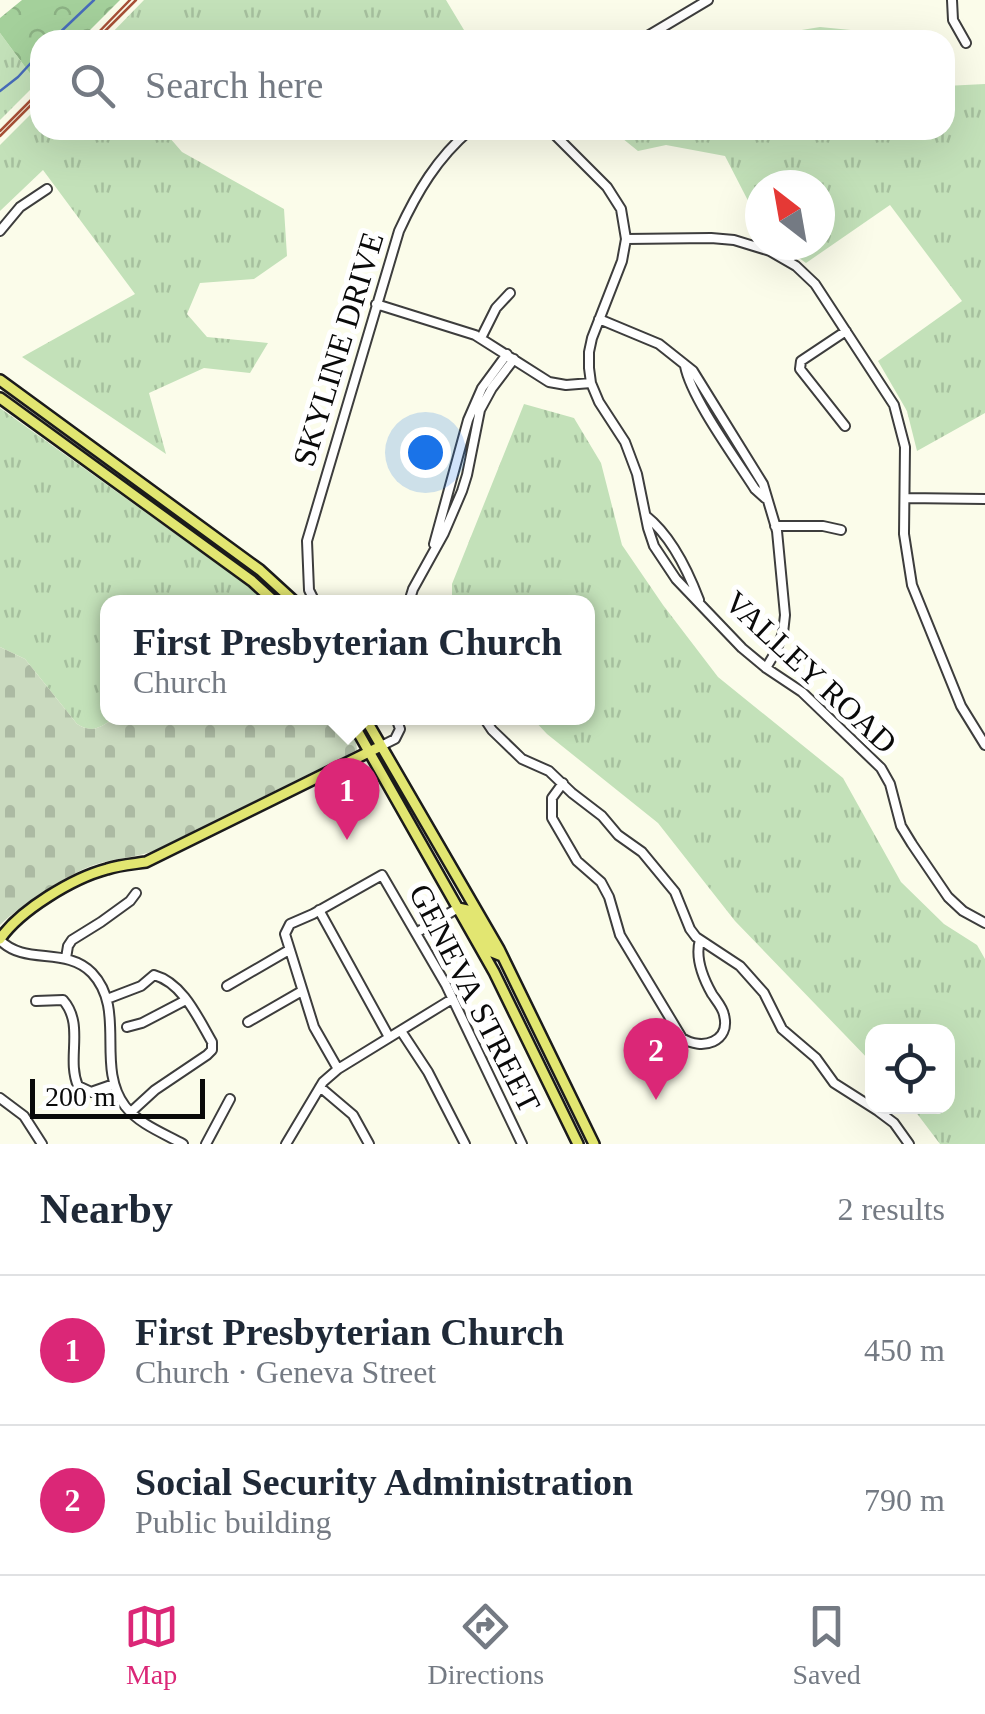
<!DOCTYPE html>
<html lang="en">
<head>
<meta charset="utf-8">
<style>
	:root { --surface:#fff; --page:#f2f2f3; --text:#1f2937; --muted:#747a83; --line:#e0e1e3; --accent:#db2777 }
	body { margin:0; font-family:"Times New Roman",serif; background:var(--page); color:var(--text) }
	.controls { position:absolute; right:30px; bottom:30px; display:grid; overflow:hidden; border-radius:20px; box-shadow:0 10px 40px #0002 }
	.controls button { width:90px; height:90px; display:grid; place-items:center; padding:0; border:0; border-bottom:2px solid var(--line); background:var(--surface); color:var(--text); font:50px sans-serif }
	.compass { position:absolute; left:745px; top:170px; width:90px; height:90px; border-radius:50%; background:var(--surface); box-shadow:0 10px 40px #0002; rotate:329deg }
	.scale { position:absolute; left:30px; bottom:25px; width:175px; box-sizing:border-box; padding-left:10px; border:5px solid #0a0a0a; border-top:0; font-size:28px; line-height:35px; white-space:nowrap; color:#0a0a0a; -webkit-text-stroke:8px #fff; paint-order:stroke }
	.you { position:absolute; left:425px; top:452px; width:35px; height:35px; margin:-25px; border:8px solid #fff; border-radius:50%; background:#1a73e8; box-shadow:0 0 0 15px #1a73e833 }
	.badge { display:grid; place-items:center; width:65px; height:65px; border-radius:50%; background:var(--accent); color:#fff; font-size:32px; font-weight:700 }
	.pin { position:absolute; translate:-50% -82px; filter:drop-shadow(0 2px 5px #0008) }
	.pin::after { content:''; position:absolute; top:52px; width:35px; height:30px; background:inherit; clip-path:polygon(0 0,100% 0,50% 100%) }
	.popup { position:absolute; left:100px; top:595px; width:495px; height:130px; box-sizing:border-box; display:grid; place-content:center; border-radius:20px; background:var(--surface); filter:drop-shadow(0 2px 8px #0005); font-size:32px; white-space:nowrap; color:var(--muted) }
	.popup b { font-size:38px; color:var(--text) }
	.popup::after { content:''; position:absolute; left:50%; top:100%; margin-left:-20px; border:20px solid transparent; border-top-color:var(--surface) }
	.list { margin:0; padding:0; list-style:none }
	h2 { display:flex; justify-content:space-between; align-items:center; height:130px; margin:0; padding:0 40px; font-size:42px }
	h2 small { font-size:32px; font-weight:400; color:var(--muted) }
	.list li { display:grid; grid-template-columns:65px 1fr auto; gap:30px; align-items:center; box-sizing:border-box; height:150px; padding:0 40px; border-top:2px solid var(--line) }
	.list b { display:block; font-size:38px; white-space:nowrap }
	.list p { margin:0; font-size:32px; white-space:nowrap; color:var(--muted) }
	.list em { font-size:32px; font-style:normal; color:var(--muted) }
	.icon { flex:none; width:55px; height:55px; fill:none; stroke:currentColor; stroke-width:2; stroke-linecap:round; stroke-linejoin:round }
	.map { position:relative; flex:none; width:985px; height:1144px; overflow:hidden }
	.search { position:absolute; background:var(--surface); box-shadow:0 10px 40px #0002; left:30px; right:30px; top:30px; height:110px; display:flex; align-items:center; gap:25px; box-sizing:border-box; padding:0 35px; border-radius:30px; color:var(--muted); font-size:38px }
	.sheet { height:430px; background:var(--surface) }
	nav { display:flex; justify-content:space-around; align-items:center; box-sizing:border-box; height:140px; border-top:2px solid var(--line); background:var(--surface); font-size:28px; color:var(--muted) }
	nav a { display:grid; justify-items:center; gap:5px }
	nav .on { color:var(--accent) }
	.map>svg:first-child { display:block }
	.grass { fill:url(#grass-tufts) }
	.forest { fill:url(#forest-crowns) }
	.cemetery { fill:url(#cemetery-stones) }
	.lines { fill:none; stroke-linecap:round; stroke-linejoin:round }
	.stream { stroke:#476cba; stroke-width:2.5 }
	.minor-casing { stroke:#3d3d3d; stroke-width:12 }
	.major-casing { stroke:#1b1b1b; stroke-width:14 }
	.minor { stroke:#fff; stroke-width:8 }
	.major { stroke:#e2e671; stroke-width:9 }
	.tram { stroke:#a75036; stroke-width:2.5 }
	.rail { stroke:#a75036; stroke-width:2.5 }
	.labels { text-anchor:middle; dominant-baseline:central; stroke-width:10; stroke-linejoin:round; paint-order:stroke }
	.street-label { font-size:32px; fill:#0a0a0a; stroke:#fff }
</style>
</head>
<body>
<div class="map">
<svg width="985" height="1144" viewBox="0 0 985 1144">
	<defs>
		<pattern id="grass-tufts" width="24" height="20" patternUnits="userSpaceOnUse" patternTransform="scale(2.5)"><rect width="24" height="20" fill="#c3e1b9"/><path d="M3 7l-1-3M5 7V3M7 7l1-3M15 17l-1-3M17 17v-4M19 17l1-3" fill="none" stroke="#a6c09e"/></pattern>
		<pattern id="forest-crowns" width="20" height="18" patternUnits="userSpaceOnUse" patternTransform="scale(2.5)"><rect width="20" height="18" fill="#a4d09b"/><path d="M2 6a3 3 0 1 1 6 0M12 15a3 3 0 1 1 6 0" fill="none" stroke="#8cb184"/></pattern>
		<pattern id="cemetery-stones" width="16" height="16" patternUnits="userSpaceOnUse" patternTransform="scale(2.5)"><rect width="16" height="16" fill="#cadabf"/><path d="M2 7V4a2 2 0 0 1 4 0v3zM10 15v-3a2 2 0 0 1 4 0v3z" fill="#acbaa3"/></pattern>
	</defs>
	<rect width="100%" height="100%" fill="#fbfcea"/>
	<path class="grass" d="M144,0H446L470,40H105Z
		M820,27L861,31L882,40H740Z
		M0,33L37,83L0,120Z
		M985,84V413L917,451L907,411L878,361L962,301L890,205L806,263L781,245H820V185H760V224L725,156L666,145L638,151L612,130H945V86Z
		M40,105V130H163L182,152L284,209L287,256L254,279L200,283L187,314L207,337L268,343L250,373L204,368L149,393L166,454L22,357L135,294L43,170L0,211V145Z
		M524,404L574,418L601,463L622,545L663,605L718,677L843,778L901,882L944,924L977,945L985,959V1144H940L912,1107L948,1106V1032H872V1063L735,921L658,823L547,734L532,718H587V602H452V584Z
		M0,408L262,596L267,602H107V718H115C100,727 93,734 77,724L25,659L0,647Z"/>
	<path class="forest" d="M22,0H120L80,40H40V80L37,83L0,33V18Z"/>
	<path class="cemetery" d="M0,647L25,659L77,724C93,734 100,727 115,718H343L356,742L357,750L156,850C136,858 114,858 94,865C66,875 22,904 0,925Z"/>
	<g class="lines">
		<path class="stream" d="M52,40L94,0
			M0,91L18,77L40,53"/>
		<g class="minor-casing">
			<path id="minor" d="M952,0L953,20L966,43
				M641,40L708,0
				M550,130L607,187L621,209L626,239L622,261L592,338L589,352V368L591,383L599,402L625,442L637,474L648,528L654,546L676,579L742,648L766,668L802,692L881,768L890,784L901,826L912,844L948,897L963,911L985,923
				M0,231L20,207L47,189
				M626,239L711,238L734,240L770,251L796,266L815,284L894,405L905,447L904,534L912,585L961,706L985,745
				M376,304L475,335L549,382L566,385L591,383
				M599,319L659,344L693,371L763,484L777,531L785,615L783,633L775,653L766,668
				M481,338L496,308L510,293
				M685,366C691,398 736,459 755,489L765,498
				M845,426L800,369L801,361L846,331
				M905,498L985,499
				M646,516C670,535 688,571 699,600
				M775,526H823L841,530
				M434,544L468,420L482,388L507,354
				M315,602L309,590L307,541L399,231C417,192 437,158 470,130
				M409,602L413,589L444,533L462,491L467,475L480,410L492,388L514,359
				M484,718L492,730L522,759L549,771L572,793L602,816L618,835L642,852L675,892L690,929L696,937L740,966L764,993L782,1029L816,1058L834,1083L878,1111L894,1123L909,1144
				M381,746L395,739L400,729L396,718
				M563,783L552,798V818L577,861L601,882L609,897L620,935L682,1038C702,1051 731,1042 724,1015C723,1008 716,1000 712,994C703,978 695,957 700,940
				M319,910L389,1037
				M416,933L458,908
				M0,940C25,966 66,946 92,973C127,1010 95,1066 125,1106C139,1124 163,1133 183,1144
				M66,958L68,946L72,940L101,922L130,901L136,893
				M227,986L289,950
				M107,999L141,986L154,975C183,983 198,1018 212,1042V1050L207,1055L155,1090L131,1112
				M36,1001L63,1000C85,1025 66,1058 78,1086L91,1092L114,1084
				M248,1022L302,991
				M127,1027L142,1023L186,1000
				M401,1031L428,1072L465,1144
				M338,1069L314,1027L285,934L290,924L313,914L382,875L446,985L522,1144
				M320,1087L353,1115L369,1144
				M0,1098L24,1116L42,1144
				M206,1144L230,1099
				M286,1144L323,1082L338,1069L452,999"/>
		</g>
		<g class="major-casing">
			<path id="major" d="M0,380L260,570L295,602
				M0,398L252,581L275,602
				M350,718L494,972L578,1144
				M365,718L499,949L594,1144
				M458,908L467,910L492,952L502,956
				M0,939C20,910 73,878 107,869C119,865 133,864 146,862L381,746"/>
		</g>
		<use href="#minor" class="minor"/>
		<use href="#major" class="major"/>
		<path class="tram" d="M96,40L136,0
			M0,136L40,96"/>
		<path class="rail" d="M91,40L130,0
			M0,131L40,91"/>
	</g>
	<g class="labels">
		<g class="street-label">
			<text transform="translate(338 349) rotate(-73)">SKYLINE DRIVE</text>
			<text transform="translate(811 672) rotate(43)">VALLEY ROAD</text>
			<text transform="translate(475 998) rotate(63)">GENEVA STREET</text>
		</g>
	</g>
</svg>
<div class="controls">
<button><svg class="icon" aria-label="locate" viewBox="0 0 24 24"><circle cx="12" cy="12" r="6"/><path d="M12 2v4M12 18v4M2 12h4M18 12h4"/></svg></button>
</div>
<svg class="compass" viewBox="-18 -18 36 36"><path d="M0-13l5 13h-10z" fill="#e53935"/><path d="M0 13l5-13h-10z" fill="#747a83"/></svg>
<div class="scale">200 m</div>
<div class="you"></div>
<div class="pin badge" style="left:347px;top:840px">1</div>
<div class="popup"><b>First Presbyterian Church</b>Church</div>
<div class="pin badge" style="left:656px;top:1100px">2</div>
<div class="search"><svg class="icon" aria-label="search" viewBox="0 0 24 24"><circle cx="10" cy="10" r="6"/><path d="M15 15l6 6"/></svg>Search here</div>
</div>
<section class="sheet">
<h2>Nearby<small>2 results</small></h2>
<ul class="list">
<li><span class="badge">1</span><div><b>First Presbyterian Church</b><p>Church · Geneva Street</p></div><em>450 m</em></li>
<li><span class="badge">2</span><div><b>Social Security Administration</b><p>Public building</p></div><em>790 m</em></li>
</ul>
</section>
<nav>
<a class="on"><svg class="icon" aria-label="map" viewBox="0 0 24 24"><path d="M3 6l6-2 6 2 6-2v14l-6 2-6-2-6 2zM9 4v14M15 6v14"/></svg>Map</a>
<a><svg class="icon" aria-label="directions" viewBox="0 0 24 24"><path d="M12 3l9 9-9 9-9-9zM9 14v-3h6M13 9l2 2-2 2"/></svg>Directions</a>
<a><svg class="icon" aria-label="saved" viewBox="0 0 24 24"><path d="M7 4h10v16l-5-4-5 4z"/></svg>Saved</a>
</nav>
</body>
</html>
